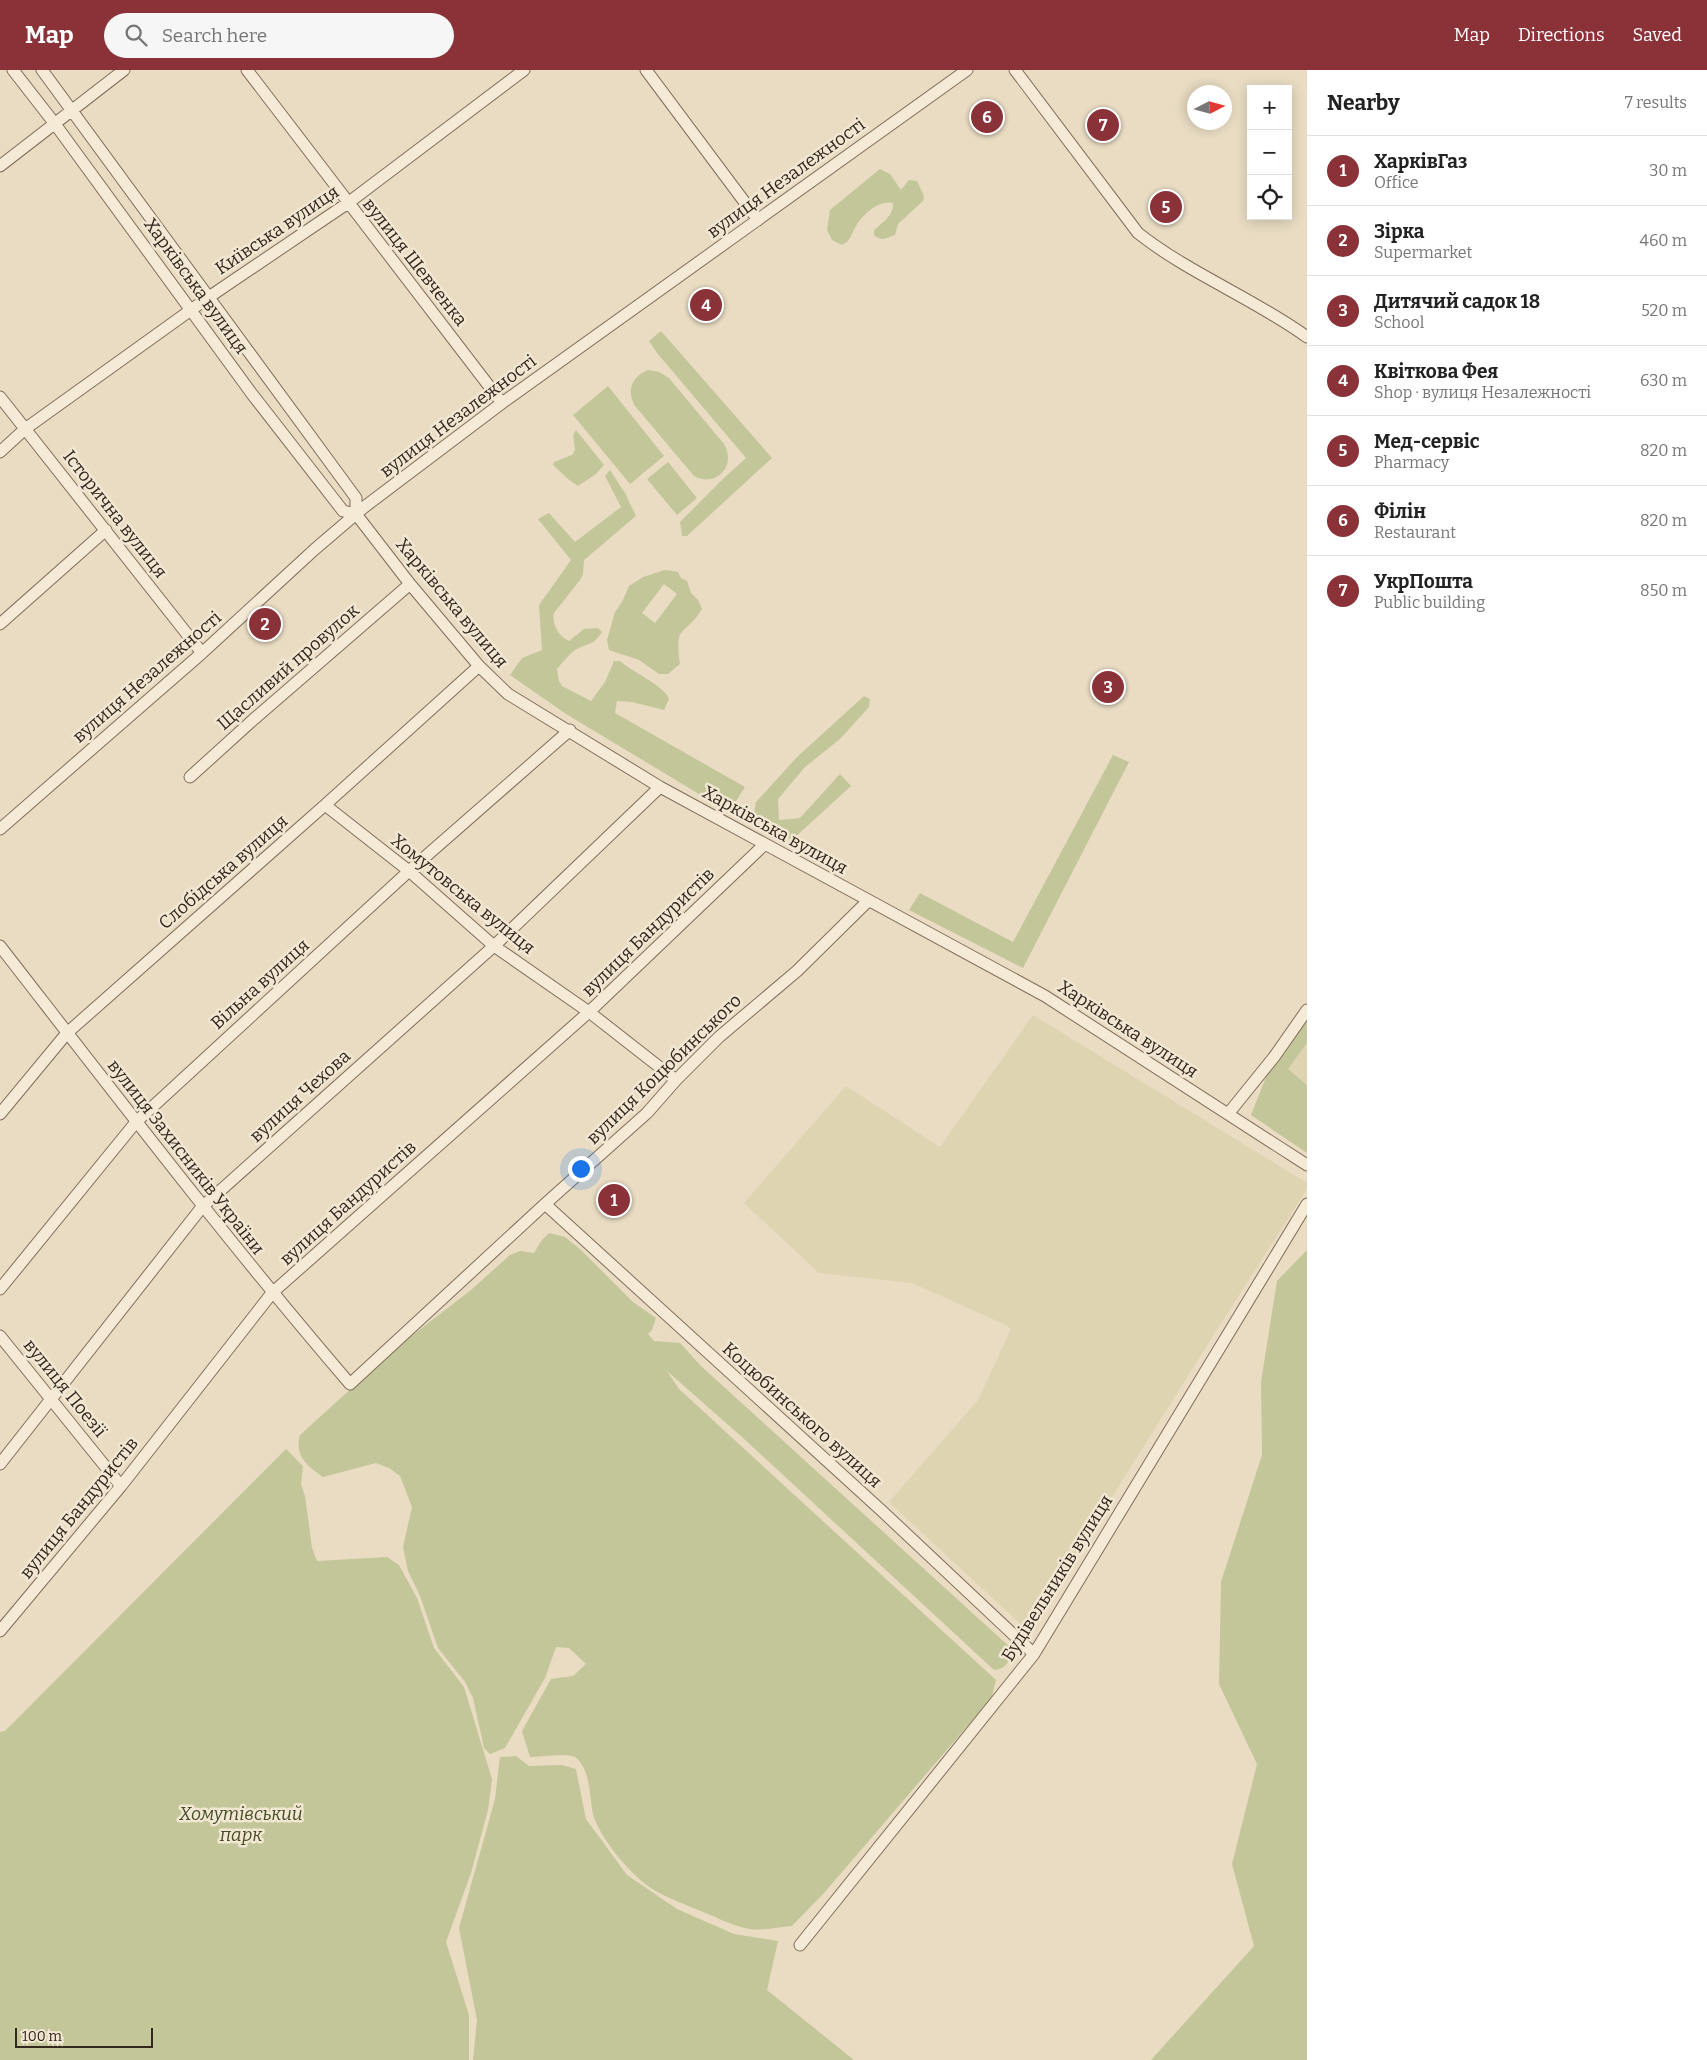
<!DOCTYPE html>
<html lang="en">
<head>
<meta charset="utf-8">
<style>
	:root { --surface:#fff; --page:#f6f6f6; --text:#222; --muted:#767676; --line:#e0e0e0; --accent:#8a3237 }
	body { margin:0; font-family:Bitter,serif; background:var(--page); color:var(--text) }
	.controls { position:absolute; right:15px; top:15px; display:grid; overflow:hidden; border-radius:0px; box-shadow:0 2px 12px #0003 }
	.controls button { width:45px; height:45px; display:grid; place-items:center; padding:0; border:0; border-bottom:1px solid var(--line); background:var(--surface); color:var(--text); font:25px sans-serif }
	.compass { position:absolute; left:1187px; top:15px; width:45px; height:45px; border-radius:50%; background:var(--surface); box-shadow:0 2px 12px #0003; rotate:84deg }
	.scale { position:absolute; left:15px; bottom:12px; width:138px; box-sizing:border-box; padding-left:5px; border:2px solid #33271e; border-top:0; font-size:14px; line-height:18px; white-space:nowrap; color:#33271e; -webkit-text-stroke:4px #f1e7d2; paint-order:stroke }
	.you { position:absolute; left:580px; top:1098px; width:18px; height:18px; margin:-12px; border:4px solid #fff; border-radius:50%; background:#1a73e8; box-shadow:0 0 0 8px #1a73e833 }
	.badge { display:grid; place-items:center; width:32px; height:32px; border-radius:50%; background:var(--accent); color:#fff; font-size:16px; font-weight:700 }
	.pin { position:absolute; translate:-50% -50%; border:2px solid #fff; box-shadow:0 1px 5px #0006 }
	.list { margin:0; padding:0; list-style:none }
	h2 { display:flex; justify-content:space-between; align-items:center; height:65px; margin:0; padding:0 20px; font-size:21px }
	h2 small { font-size:16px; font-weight:400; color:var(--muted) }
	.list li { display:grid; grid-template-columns:32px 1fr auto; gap:15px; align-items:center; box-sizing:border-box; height:70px; padding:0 20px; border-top:1px solid var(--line) }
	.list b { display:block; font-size:19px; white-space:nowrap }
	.list p { margin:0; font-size:16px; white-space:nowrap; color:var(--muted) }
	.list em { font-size:16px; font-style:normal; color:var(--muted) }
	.icon { flex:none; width:28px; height:28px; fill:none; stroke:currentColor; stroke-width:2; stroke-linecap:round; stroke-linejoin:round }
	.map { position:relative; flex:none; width:1307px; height:1990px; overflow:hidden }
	header { display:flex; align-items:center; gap:30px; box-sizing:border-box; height:70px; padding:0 25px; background:var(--accent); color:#fff }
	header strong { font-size:24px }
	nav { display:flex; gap:28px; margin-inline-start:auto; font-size:18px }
	.search { width:350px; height:45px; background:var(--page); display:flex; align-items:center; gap:12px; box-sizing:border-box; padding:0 18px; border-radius:28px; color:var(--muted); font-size:19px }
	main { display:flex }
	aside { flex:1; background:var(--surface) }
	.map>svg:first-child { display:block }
	.farmland { fill:#ded4b1 }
	.green { fill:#c3c698; fill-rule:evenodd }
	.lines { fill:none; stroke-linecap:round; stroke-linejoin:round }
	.minor-casing { stroke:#816e5c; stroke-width:13 }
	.minor { stroke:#f5ead5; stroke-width:11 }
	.labels { text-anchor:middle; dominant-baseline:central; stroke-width:5; stroke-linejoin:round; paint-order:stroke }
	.street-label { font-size:18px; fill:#33271e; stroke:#f1e7d2 }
	.park-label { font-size:18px; font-style:italic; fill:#454d27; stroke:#f1e7d2 }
</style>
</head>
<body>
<header>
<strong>Map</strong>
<div class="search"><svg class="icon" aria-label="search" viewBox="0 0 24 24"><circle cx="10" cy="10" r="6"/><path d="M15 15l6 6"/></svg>Search here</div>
<nav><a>Map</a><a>Directions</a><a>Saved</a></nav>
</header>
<main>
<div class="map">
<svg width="1307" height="1990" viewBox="0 0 1307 1990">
	<rect width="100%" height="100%" fill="#e9dcc3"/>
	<path class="farmland" d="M1033,945L1307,1113V1119L1218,1258L1028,1561L889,1432L978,1330L1011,1259L1006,1255L912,1213L819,1203L744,1133L846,1016L940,1077Z
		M1307,973V1015L1288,999Z"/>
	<path class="green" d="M880,99L890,104L901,120L909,110L917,111L924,126L923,131L898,154L895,165C887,168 881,172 874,165V160C882,153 894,145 893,133C879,130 863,144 856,156C851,164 851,171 842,175L832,170L827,160L830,140Z
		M661,261L772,388L687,466H682L680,452L724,408L746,388L657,283L649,271Z
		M648,300L659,302L669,308L724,374C737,396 716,418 694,406L635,336C626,321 632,306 648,300Z
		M608,316L664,386L630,414L573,345Z
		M576,360L604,395L596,404L578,416L568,409L553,395L554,392L572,385L575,380L573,365Z
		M668,392L697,428L677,445L647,409Z
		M610,400L625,423L636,446L584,490L583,504L580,510L554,543C551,553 559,567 569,571L584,559L598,558L602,562C592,577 589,572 575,580C568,585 562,593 557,599L559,611L562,616L591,631L605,612L614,591H620C632,602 665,616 669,629L664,640L632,632L617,631L615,643L745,717L729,742L566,644L510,605L522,588L542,580L539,535L571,490L538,449L549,443L575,472L621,437L605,406Z
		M665,500L678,502L681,508L687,511L691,523L698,530L702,539C684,568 674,553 680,594L668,604H659L639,590L609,580L607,570L615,542L622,532L629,516L643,507ZM664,514L677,524L655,553L642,543Z
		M864,626L870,629L869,637L840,669L805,697L778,729L779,750L800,748L840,704L851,716L792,770L753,748L756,732L797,687Z
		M1113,685L1129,692L1023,898L909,840L920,823L1013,872Z
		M1307,940V973L1288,999L1307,1015V1083L1251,1045L1274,987Z
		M549,1163L565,1167L581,1180L633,1232L656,1248L652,1260L648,1264L654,1271L680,1273L701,1296L1012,1579C1009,1591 1007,1599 994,1600L742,1367L667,1301L679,1319L996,1610L992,1626L976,1646L824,1823L792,1856C778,1857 763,1861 750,1859C733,1856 718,1848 703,1842C687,1835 669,1829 654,1820C632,1807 600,1769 593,1744C589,1726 591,1699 575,1687C569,1683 539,1687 530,1687L522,1661L551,1609L573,1606L586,1594L569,1578L556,1577L545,1608L505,1678L490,1684L484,1678L473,1628L465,1612L438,1578L420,1526L408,1501L403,1477L412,1437L400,1406L389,1398L376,1393L323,1407C307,1396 294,1385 300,1365L396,1278L471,1220L510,1185L520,1181L534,1183L542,1170Z
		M1307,1180V1990H1151L1254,1876L1232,1794L1257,1694L1219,1614L1221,1512L1262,1385L1261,1312L1277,1211Z
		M286,1379L303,1396L301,1414L305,1426L312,1478L317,1491L387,1487L399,1495L417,1528L434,1578L464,1617L492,1709L488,1740L471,1803L446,1872L469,1945V1990H0V1662L5,1661Z
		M516,1686L529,1696L562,1695L576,1699L586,1749L627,1805L677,1839L734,1864L778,1871L767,1920L854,1990H473L477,1950L459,1858L495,1729L500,1687Z"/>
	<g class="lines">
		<g class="minor-casing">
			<path id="minor" d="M13,0L55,54L252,324L343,441L356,444
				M42,0L356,428V444L410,514L479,596L508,624L660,717L1045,926L1307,1095
				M247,0L502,333
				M646,0L758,150
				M1015,0L1138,163C1190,204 1253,228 1307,267
				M0,96L124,0
				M0,327L202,583
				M0,382L25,359L209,227L348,133L524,0
				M0,554L106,460
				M190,707L254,649L410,514
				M325,735L409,801L494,876L589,942L676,1010
				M0,759L202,583L315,479L363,438L502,333L967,0
				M0,876C115,1024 228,1172 350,1314L545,1134L647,1043L676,1010L719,967L797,901L868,831
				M0,1044L67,963L325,735L479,596
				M1228,1044L1274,987L1307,940
				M545,1134L882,1441L1034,1584
				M0,1219L136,1052L409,801L570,660
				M0,1266L121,1416
				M0,1394L202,1137L494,876L660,717
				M0,1561L121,1416L272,1223L589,942L765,774
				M800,1875L1034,1584L1307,1134"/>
		</g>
		<use href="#minor" class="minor"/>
	</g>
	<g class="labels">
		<g class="street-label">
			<text transform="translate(786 108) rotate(-36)">вулиця Незалежності</text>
			<text transform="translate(277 160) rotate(-34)">Київська вулиця</text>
			<text transform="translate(415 192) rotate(52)">вулиця Шевченка</text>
			<text transform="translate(196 216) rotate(54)">Харківська вулиця</text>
			<text transform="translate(458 346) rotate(-37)">вулиця Незалежності</text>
			<text transform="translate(115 444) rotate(52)">Історична вулиця</text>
			<text transform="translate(452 533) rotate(50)">Харківська вулиця</text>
			<text transform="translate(288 597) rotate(-41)">Щасливий провулок</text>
			<text transform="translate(147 607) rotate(-41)">вулиця Незалежності</text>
			<text transform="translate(775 760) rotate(29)">Харківська вулиця</text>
			<text transform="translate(223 802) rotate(-41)">Слобідська вулиця</text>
			<text transform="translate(463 824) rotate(39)">Хомутовська вулиця</text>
			<text transform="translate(648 862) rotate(-44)">вулиця Бандуристів</text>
			<text transform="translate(260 914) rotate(-42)">Вільна вулиця</text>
			<text transform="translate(1128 959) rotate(33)">Харківська вулиця</text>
			<text transform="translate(664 999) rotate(-44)">вулиця Коцюбинського</text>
			<text transform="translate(300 1026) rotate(-42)">вулиця Чехова</text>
			<text transform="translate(186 1087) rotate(52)">вулиця Захисників України</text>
			<text transform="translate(348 1133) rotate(-42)">вулиця Бандуристів</text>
			<text transform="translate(65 1318) rotate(51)">вулиця Поезії</text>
			<text transform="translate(802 1345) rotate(42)">Коцюбинського вулиця</text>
			<text transform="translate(79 1438) rotate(-51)">вулиця Бандуристів</text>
			<text transform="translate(1057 1508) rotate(-58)">Будівельників вулиця</text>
		</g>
		<g class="park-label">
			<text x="241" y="1744">Хомутівський<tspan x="241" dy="21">парк</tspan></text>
		</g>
	</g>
</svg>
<div class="controls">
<button>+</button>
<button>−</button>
<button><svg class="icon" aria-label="locate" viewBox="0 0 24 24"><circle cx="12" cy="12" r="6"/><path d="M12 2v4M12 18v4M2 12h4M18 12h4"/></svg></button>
</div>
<svg class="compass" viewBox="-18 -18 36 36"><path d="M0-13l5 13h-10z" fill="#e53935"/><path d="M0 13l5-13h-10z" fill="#767676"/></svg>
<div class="scale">100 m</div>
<div class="you"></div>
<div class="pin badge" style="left:614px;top:1130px">1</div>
<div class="pin badge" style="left:265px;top:554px">2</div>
<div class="pin badge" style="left:1108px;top:617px">3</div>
<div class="pin badge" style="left:706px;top:235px">4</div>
<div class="pin badge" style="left:1166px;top:137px">5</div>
<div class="pin badge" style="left:987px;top:47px">6</div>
<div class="pin badge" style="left:1103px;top:55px">7</div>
</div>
<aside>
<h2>Nearby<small>7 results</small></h2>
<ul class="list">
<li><span class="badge">1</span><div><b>ХарківГаз</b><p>Office</p></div><em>30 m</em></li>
<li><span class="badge">2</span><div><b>Зірка</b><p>Supermarket</p></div><em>460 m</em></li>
<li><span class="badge">3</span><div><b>Дитячий садок 18</b><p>School</p></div><em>520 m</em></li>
<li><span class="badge">4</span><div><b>Квіткова Фея</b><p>Shop · вулиця Незалежності</p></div><em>630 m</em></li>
<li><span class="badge">5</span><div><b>Мед-сервіс</b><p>Pharmacy</p></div><em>820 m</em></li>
<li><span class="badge">6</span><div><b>Філін</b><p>Restaurant</p></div><em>820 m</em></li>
<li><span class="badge">7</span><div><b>УкрПошта</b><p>Public building</p></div><em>850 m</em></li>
</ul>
</aside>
</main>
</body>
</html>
